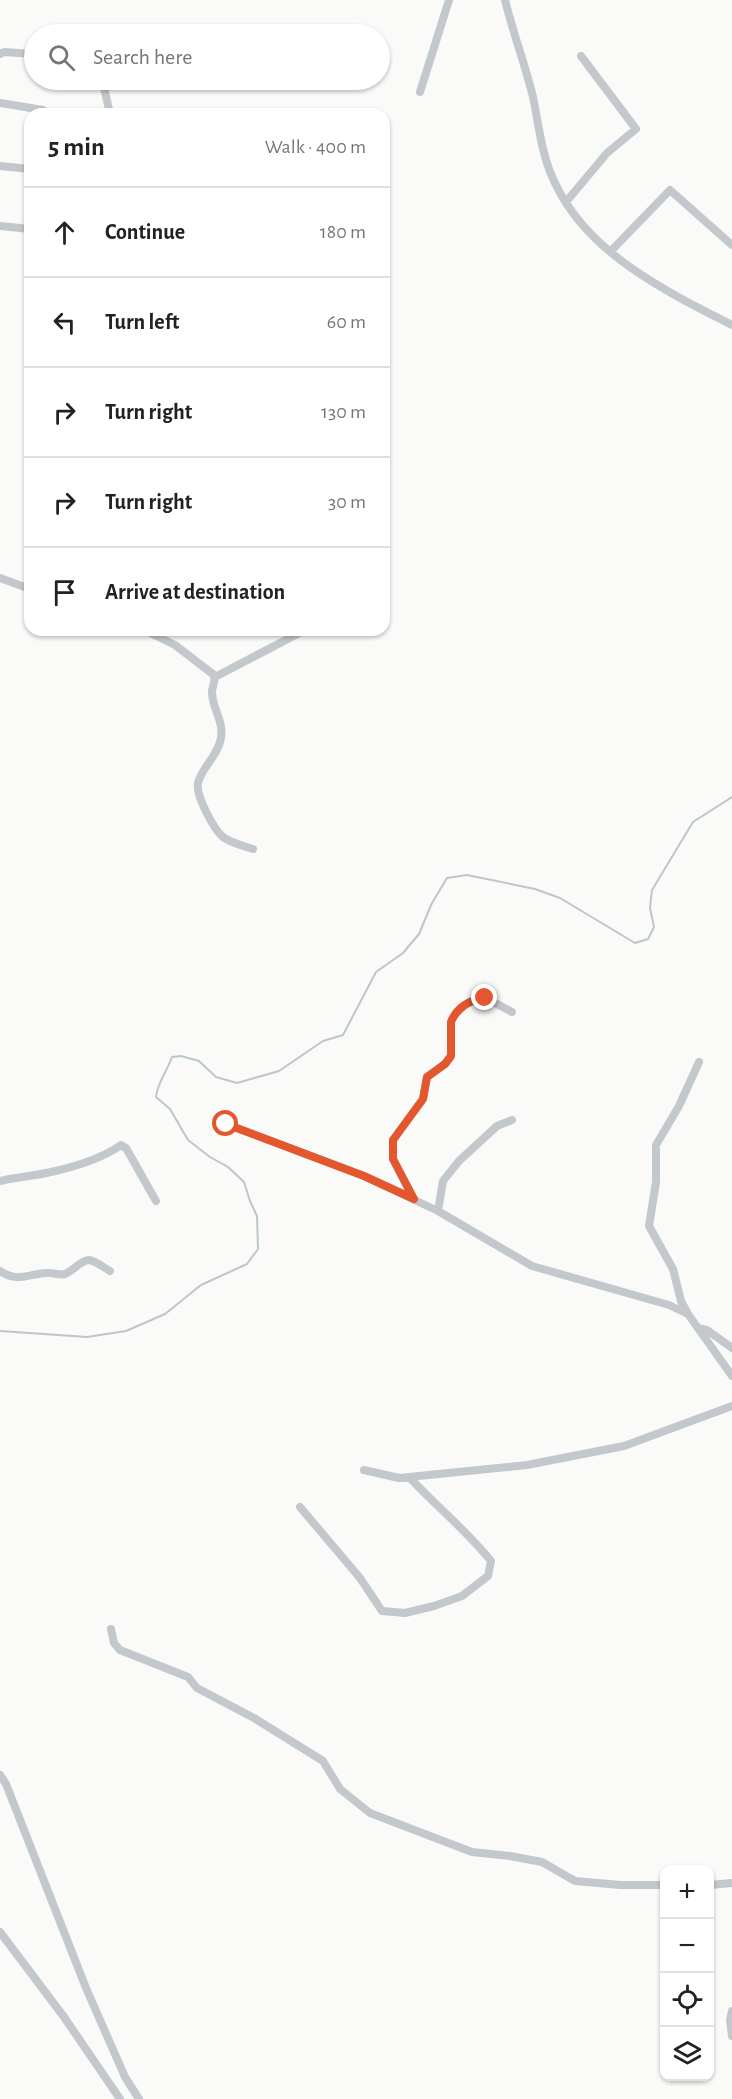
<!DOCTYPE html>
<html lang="en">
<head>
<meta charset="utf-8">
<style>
	:root { --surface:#fff; --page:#f6f6f6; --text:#222; --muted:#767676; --line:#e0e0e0 }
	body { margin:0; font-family:"Alegreya Sans",sans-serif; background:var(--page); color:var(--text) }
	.controls { position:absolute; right:18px; bottom:18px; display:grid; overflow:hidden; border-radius:12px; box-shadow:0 2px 4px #0004 }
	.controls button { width:54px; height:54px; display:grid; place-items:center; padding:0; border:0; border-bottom:2px solid var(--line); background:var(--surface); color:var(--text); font:30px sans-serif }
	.stop { position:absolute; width:18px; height:18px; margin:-14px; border:4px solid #e4572e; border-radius:50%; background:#fff }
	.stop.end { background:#e4572e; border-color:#fff; box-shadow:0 2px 6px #0008 }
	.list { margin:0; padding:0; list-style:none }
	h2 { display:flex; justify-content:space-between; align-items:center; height:78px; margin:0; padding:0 24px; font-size:26px }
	h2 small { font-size:20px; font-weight:400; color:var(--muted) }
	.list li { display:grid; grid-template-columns:39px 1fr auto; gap:18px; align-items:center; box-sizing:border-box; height:90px; padding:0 24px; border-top:2px solid var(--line) }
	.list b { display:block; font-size:22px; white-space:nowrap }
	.list em { font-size:20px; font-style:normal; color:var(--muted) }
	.icon { flex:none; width:33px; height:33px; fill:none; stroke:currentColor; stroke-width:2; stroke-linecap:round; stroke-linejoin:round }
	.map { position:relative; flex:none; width:732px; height:2099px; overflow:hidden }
	.search { position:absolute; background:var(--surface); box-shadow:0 2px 4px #0004; left:24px; top:24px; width:366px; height:66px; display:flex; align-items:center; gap:15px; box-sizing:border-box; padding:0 21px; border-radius:33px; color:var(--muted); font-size:22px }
	.panel { position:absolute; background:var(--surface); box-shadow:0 2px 4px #0004; left:24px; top:108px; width:366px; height:528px; border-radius:18px }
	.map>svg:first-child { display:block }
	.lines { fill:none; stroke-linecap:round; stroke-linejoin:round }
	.stream { stroke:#bbc7cb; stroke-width:2 }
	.street { stroke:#c3c8cc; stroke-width:8 }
	.route { stroke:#e4572e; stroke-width:8 }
</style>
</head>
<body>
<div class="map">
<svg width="732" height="2099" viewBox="0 0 732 2099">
	<rect width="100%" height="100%" fill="#fafaf8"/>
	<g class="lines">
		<path class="stream" d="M0,1331L87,1337L126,1331L165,1314L201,1285L247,1264L258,1249L257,1216L250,1201L244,1182L228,1167L210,1157L188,1140L170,1109L156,1097C157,1084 167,1071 172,1057L181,1056L199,1061L216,1077L237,1083L279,1071L323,1041L343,1035L376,972L403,953L419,934L432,903L447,878L467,875L535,889L560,898L635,943L648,939L654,927L650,908L652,890L693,822L732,797"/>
		<path class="street" d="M505,0C513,33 525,64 533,97C539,126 542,159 556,185C589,254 667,292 732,325
			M0,54L4,52L34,54
			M99,80L103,83L110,114
			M420,92L449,0
			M0,103L43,110L48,114
			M0,166L30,169
			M566,202L607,153L636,129L581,56
			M0,226L30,229
			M611,251L670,190L732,245
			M0,578L30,589
			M144,630L175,645L214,675C216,681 212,686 212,692C212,708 224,721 221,738C218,756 202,767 198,783C195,794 214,830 223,837C231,843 244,846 253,849
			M215,677L305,630
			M226,1124L364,1176L438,1211L532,1266L669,1305L688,1314L732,1376
			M0,1181C17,1177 34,1176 51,1172C74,1167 101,1159 121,1145L126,1148L156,1201
			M413,1199L393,1159V1140L423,1099L427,1077L445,1064L451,1056V1022C453,1015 458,1012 463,1007C479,991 495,1003 512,1012
			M438,1211L443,1181L459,1161L497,1126L512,1120
			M0,1271C18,1283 27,1274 46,1273C52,1272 60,1276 65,1274C73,1271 81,1260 89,1260C96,1261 104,1268 110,1271
			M688,1314L681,1301L673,1269L649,1226L656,1182V1145L679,1106L699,1062
			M698,1328L707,1330L732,1348
			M364,1470L399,1478L527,1465L624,1446L732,1406
			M300,1507L360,1578L382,1611L405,1613L434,1606L462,1596L488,1576L491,1561C467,1531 436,1506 410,1478
			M111,1629L114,1643L120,1650L188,1677L197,1688L254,1718L323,1761L340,1789L370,1813L472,1852L510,1856L542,1862L575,1881L620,1885H664
			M0,1775L6,1784L86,1988L125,2077L139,2099
			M710,1885L732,1883
			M0,1932L64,2017L120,2099
			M732,2011L730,2020L732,2036"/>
	</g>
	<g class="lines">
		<path class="route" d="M226,1124L364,1176L414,1199L393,1159V1140L423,1099L427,1077L445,1064L451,1056V1022C457,1007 470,1000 485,998"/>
	</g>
</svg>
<div class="controls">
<button>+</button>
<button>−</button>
<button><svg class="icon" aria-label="locate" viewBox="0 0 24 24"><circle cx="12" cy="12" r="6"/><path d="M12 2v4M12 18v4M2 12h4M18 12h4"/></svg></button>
<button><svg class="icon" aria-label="layers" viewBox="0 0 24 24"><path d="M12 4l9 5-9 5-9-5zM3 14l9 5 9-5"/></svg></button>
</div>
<div class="stop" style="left:226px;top:1124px"></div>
<div class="stop end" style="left:485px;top:998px"></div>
<div class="search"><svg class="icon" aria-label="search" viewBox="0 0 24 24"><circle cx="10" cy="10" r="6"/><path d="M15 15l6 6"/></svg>Search here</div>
<section class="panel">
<h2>5 min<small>Walk · 400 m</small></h2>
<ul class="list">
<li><svg class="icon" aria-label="ahead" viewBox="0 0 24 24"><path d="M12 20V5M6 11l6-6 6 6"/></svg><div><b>Continue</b></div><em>180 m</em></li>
<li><svg class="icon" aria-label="left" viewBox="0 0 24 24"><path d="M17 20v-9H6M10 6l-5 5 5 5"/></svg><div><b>Turn left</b></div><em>60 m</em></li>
<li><svg class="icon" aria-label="right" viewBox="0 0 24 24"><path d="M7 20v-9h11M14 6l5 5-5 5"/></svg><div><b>Turn right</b></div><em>130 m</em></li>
<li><svg class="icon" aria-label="right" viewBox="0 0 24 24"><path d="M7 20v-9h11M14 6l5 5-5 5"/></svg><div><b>Turn right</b></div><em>30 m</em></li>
<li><svg class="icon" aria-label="arrive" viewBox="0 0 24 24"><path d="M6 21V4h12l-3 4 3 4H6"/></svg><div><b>Arrive at destination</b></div></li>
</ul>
</section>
</div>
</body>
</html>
